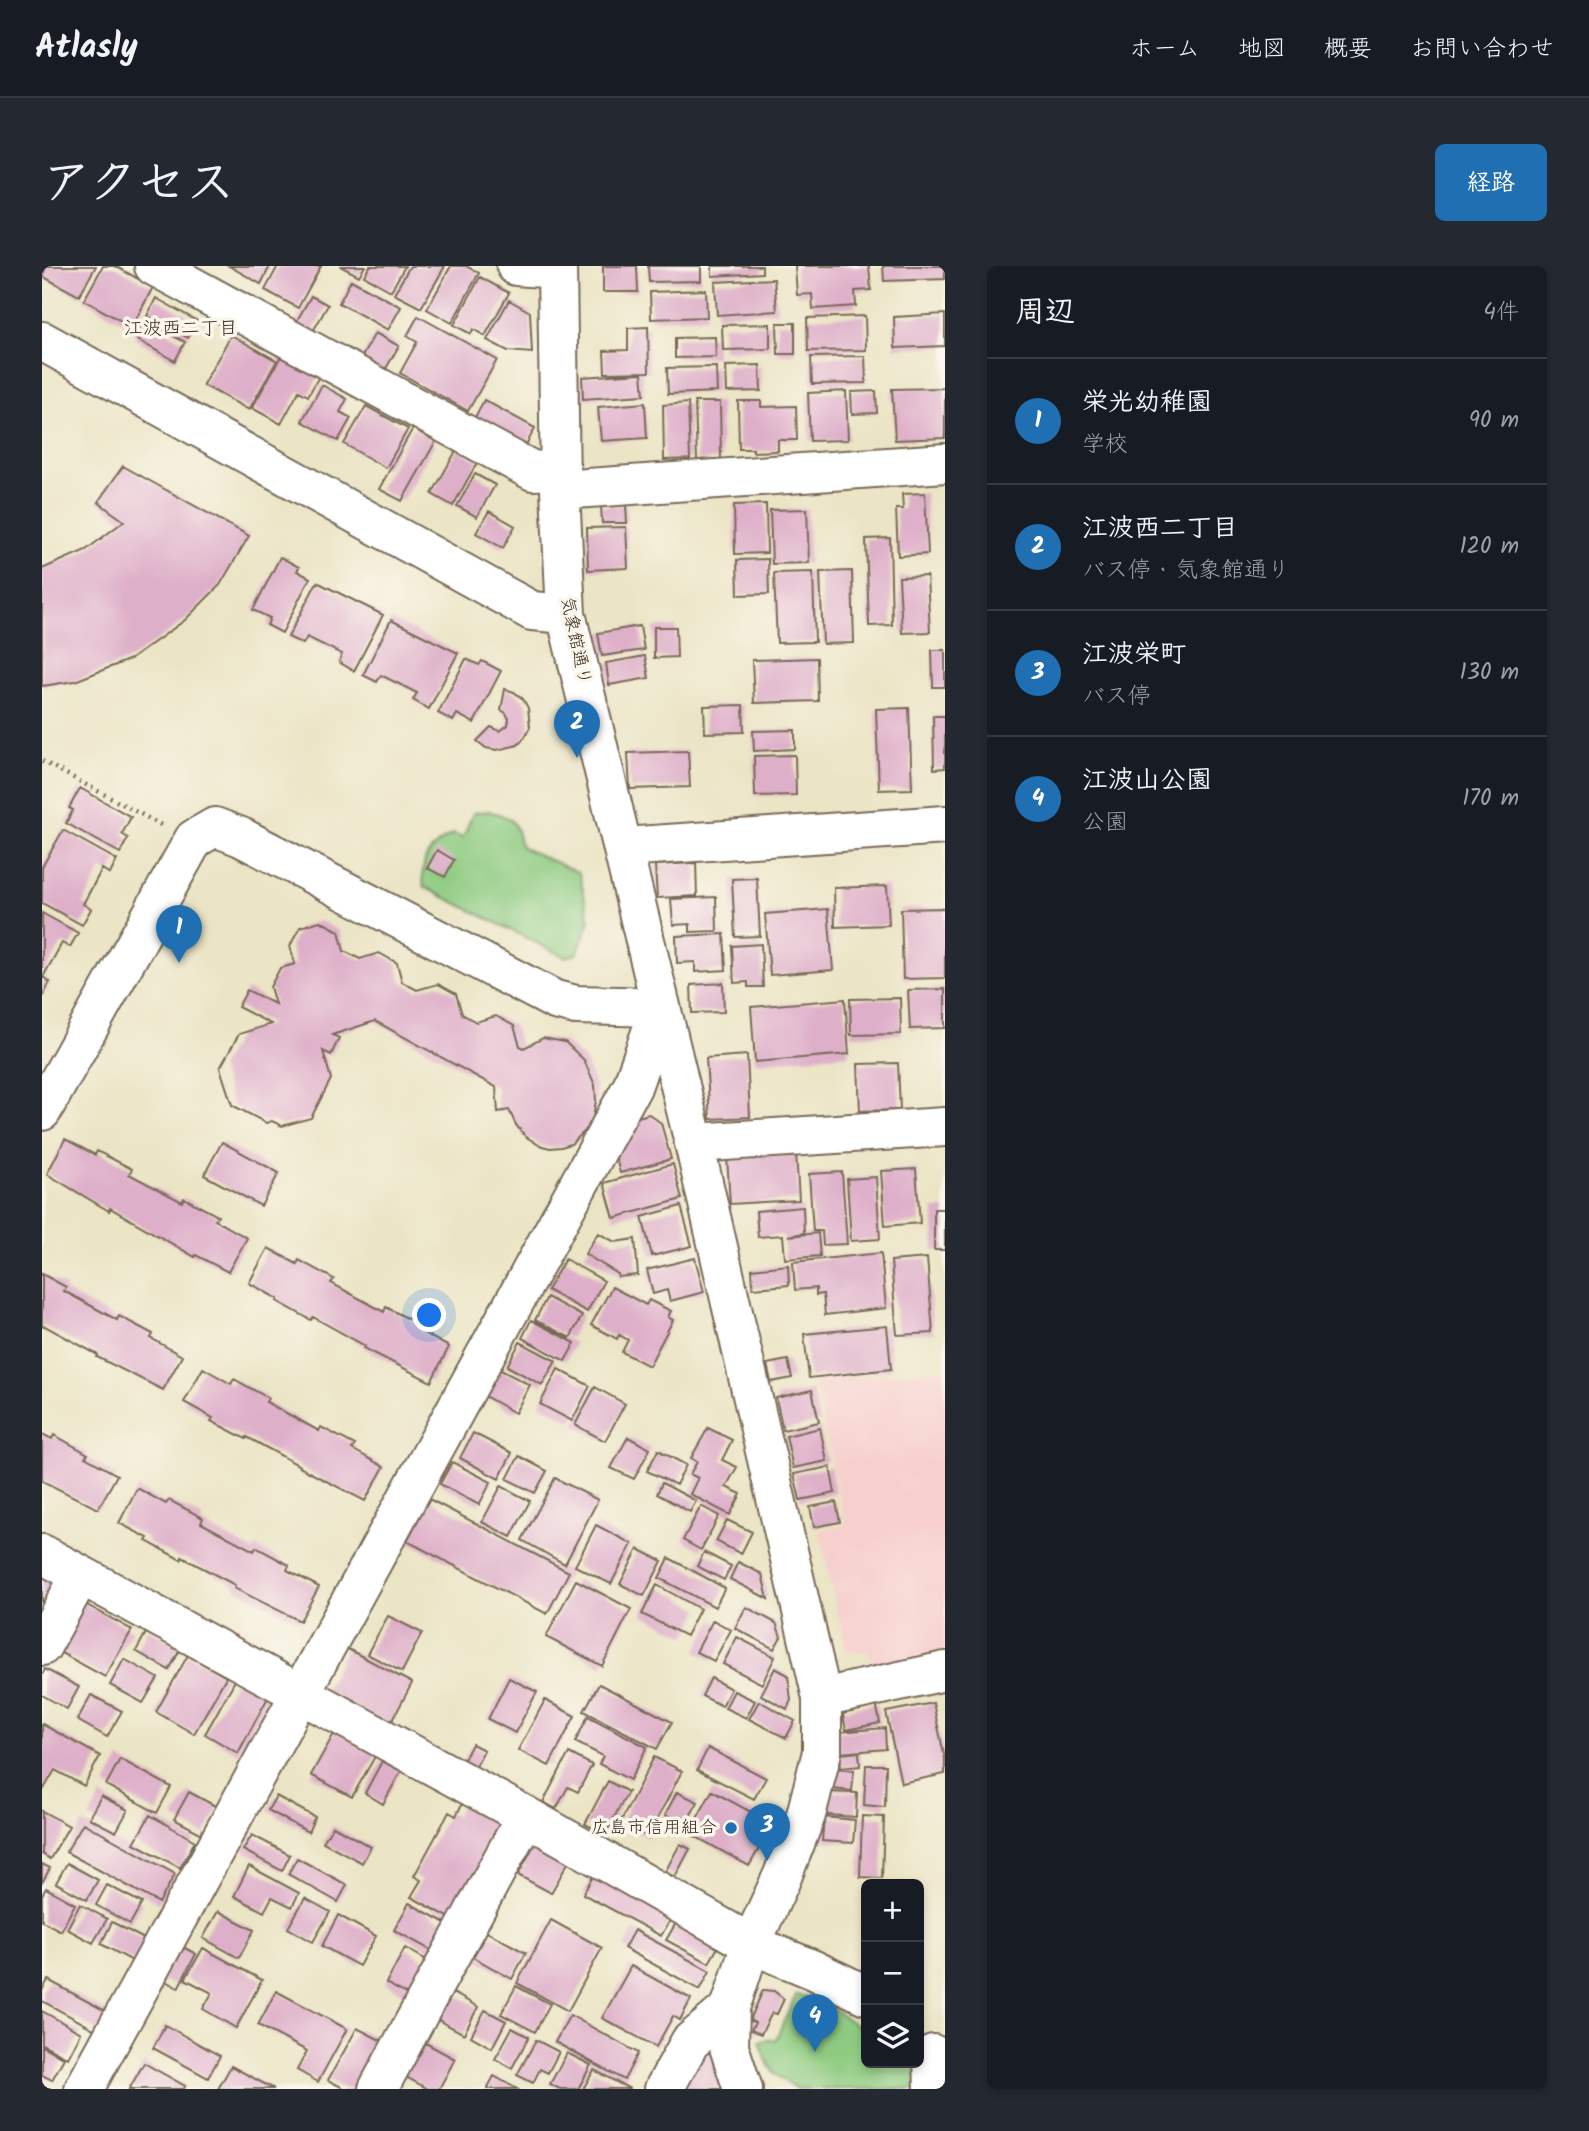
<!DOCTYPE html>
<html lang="ja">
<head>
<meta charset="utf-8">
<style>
	:root { --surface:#171b24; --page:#242831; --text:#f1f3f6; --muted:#9ea1a6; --line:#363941; --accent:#1f6fb2 }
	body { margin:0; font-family:Kalam,"Klee One",sans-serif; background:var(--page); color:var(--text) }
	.controls { position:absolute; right:21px; bottom:21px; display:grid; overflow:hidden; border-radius:10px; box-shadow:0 4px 10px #0003 }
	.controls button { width:63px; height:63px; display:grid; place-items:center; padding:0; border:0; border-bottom:2px solid var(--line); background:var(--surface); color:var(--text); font:35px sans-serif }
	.you { position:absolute; left:388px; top:1050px; width:24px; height:24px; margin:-18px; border:5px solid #fff; border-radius:50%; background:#1a73e8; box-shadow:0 0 0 10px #1a73e833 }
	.badge { display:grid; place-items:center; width:46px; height:46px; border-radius:50%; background:var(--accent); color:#fff; font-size:23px; font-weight:700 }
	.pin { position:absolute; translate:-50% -58px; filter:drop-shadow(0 2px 4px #0008) }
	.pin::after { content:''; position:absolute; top:37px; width:24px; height:21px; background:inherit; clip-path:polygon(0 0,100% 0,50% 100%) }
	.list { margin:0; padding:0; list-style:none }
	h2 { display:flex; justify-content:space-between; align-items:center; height:91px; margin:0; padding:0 28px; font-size:30px }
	h2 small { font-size:23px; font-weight:400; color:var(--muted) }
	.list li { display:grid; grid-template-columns:46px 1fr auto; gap:21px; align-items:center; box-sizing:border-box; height:126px; padding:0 28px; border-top:2px solid var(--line) }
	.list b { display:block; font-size:26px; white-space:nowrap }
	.list p { margin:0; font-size:23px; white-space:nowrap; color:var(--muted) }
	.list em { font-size:23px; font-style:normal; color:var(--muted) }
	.icon { flex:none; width:38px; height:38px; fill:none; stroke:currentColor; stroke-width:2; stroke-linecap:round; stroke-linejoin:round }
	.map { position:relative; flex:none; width:903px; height:1823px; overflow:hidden; border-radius:10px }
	header { display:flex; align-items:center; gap:42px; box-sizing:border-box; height:98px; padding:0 35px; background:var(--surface); border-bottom:2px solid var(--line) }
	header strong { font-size:33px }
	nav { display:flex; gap:38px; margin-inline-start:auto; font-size:24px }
	.intro { display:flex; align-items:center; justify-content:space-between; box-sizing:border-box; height:168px; padding:0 42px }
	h1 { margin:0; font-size:49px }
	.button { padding:18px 32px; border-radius:10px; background:var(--accent); color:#fff; font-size:24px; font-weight:700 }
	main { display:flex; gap:42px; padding:0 42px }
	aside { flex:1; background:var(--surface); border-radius:10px; box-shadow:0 4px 10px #0003 }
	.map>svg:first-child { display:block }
	.built { fill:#f7d0cd }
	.green { fill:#8ecb81; stroke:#647a50; stroke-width:2 }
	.building { fill:#deafc9 }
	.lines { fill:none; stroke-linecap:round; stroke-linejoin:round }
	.minor-casing { stroke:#796b58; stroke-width:42 }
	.path { stroke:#796b58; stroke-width:4.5; stroke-dasharray:2 5; stroke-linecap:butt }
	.minor { stroke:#fff; stroke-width:38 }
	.poi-dot { fill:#1f6fb2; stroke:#fbf7ec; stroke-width:2.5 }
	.labels { text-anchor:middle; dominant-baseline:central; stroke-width:7; stroke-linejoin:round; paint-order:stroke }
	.street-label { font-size:18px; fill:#3b2a1e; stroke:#fbf7ec }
	.poi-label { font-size:18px; fill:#3b2a1e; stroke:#fbf7ec; text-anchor:end }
	.neighbourhood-label { font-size:19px; fill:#3b2a1e; stroke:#fbf7ec }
</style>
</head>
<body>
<header>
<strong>Atlasly</strong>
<nav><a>ホーム</a><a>地図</a><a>概要</a><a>お問い合わせ</a></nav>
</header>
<div class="intro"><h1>アクセス</h1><a class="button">経路</a></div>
<main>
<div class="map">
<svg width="903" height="1823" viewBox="0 0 903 1823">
	<rect width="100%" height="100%" fill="#fbf7ec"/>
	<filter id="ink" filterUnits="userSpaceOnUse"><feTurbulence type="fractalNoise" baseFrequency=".0143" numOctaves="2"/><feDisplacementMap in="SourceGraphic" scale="14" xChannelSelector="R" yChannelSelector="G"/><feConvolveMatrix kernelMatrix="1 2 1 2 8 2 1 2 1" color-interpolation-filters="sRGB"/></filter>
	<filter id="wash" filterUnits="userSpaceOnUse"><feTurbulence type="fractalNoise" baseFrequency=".00686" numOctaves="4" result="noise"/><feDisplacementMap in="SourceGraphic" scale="28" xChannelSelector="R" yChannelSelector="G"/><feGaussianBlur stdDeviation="1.57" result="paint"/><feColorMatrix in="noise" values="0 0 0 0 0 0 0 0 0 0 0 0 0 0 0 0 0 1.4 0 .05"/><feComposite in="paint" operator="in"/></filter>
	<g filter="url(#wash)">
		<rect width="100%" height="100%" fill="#ebe4c5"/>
		<path class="built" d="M903,1103V1385L832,1401L827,1386L804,1385L777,1264L803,1259L772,1115Z"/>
		<path class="green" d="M446,545C471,551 474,555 479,581L537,607L548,655L535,688L523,691L382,621C377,593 387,581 411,568L421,572L431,547Z
			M754,1729L772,1732L824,1765V1797H876L903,1823H756C730,1809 726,1804 718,1775L734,1773Z"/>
		<g id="blocks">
			<path class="building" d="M5,0H54L37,30L0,10Z
				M61,0H73L111,21L90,61L42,34Z
				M187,0H228L219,18Z
				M236,0H279L256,42L223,24Z
				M298,0H323L317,10Z
				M328,0H363L349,25L322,10Z
				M368,0H403L379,42L352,28Z
				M409,0H424L437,7L410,57L385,43Z
				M561,0H595L596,26H561Z
				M606,0H659V15L607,16Z
				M670,0H720V7L670,10Z
				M753,0H827L829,24L813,25L814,40L771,43L770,28L755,29Z
				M841,0H903V13L842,15Z
				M438,11L467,27L443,70L431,63L429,68L412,59Z
				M732,13L735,45L675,49L673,16Z
				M309,14L359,41L346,64L297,37Z
				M664,24L665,51L609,53L608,26Z
				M269,30L286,39L270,67L253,58Z
				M114,32L155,55L146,72L105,50Z
				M467,34L488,46L490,87L466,85L445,74Z
				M903,48V80L853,82L852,51Z
				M376,50L455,94L426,145L358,107L375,76L365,70Z
				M823,50L824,84L766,85L765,52Z
				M102,54L143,76L133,95L92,72Z
				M735,57H753V88H736Z
				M728,58V83L681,84L680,59Z
				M606,61L607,106L563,107L562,85L586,84V62Z
				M333,67L357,80L339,111L316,98Z
				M189,69L235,95L207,144L161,119Z
				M673,71L674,91L633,92V72Z
				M239,90L279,107L266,130L257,125L239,158L210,142Z
				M823,90L824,117L770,118L769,91Z
				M718,99L719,125L685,126L684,100Z
				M674,101L675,126L626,128L625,102Z
				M600,107L602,129L541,133L540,111Z
				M280,119L305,133L298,146L309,152L296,175L260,155Z
				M903,122V172L853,174L850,123Z
				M804,125L806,174L768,175L766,127Z
				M834,125L835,147L810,148L809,126Z
				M442,134L493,162L480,187L429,159Z
				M696,135H719V141L754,140L755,174H736V185L711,186V183H697Z
				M653,136H678L679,193L655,194Z
				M603,137L605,172L559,175L556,141Z
				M646,137L648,193L622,194L621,139Z
				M324,140L366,163L344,202L302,178Z
				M371,162L394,175L360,235L337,223Z
				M415,183L436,195L411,240L390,228Z
				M81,200L207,270L178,319L143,354L89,393L33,415L0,420V303L44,284L82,255L56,236Z
				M433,208L453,219L435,251L415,240Z
				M883,227L886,288L856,290L854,243H861L860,228Z
				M724,238L725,287L693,288L692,239Z
				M584,239L585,257H560L559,240Z
				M765,243L767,297L730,298L728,244Z
				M447,245L473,260L461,282L434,267Z
				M584,261L586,302L546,304L545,262Z
				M848,272L850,359L827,360L824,273Z
				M238,291L257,301L255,305L268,312L240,367L225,359L228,352L211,344Z
				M726,293L727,328L696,329L695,294Z
				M810,305L812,377L781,378L778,306Z
				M771,306L773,376L735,377L732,307Z
				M885,310L888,366L860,367L857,311Z
				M275,316L341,349L312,405L297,396L300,388L265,371L261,378L246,371Z
				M349,354L416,387L387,443L371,434L375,427L339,409L335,416L321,409Z
				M598,360L602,384L560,390L556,367Z
				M612,361H634L635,391L612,392Z
				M890,384H903V421H891Z
				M603,390L607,412L567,419L564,397Z
				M775,392L776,435L712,437L710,394Z
				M424,393L437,399L440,395L459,405L432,457L415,448L411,455L396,447Z
				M463,423L472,426L481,433L486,442L488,461L483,471L476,479L455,484L444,482L435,475L449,461L458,465L466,459L467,453L464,447L459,444Z
				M701,439L702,466L663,467L662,440Z
				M867,442L870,523L837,524L834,443Z
				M891,450H903V502L892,503Z
				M753,464V483L712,485L711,465Z
				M646,485L648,521L588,523L586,487Z
				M753,489L754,529L713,530L712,490Z
				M38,522L89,551L80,568L86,572L78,587L24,557L31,544L27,542Z
				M21,564L75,594L68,608L60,603L41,638L49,643L40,659L0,637V601Z
				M395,584L412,594L403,611L385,602Z
				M654,597L655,630L615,632L613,599Z
				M715,612L718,670L693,671L690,613Z
				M845,620L847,659L793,661L792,622Z
				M674,631L675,665L648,666V658L631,659L629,633Z
				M903,642V712L861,713L859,643Z
				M786,643L791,704L728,709L723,648Z
				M0,647L36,667L28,681L20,677L1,711L8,716L0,731Z
				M278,655L297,665L302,685L318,693L337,687L355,697L360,716L375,724L396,718L414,728L420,748L434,756L454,750L472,760L478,780L482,782L501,772L523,776L542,794L553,819L554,835L551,851L544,864L529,878L519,881L508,882L497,879L483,870L474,859L467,844L456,846L454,821L333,755L290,769L297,772L289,789L281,785L289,813L269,852L240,860L230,855L224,857L190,839L178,802L197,768L229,758L196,741L205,724L233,738L228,721L238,702L253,698L248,680L258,661Z
				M682,668L684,704L653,706V696L635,697L634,670Z
				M719,678L721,721H706V716L692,717L690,680Z
				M681,717L682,746L650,747L649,719Z
				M903,723V762L868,763L866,724Z
				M858,732L859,768L809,769L808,733Z
				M803,733L807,788L713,796L709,741Z
				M705,789L708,851L668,853L664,792Z
				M856,797L858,844L818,845L816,798Z
				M607,848L619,857L629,893L578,907L572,884L581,855Z
				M23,873L53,889L55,885L90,903L87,908L140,936L142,932L176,950L173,954L205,972L186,1006L154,989L153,991L68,942L67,945L5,908Z
				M180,876L237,907L219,940L162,909Z
				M754,886L757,934L688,938L685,890Z
				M631,898L640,933L572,952L562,917Z
				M874,903L878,957L843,960L839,905Z
				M800,906L805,978L781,979L780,965H771L767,908Z
				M834,911L838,973L809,975L805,913Z
				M639,940L650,980L610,990L600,951Z
				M761,941L762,967L746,970L776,967L778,990L743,993L741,969L716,971L714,945Z
				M892,943H903V984H892Z
				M556,967L573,976L593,973L596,1009L576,1011V1008L543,988Z
				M226,982L255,998L257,994L292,1013L289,1017L342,1046L344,1041L378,1059L376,1064L407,1081L389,1116L322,1082L323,1080L271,1051L269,1054L235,1035L236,1033L207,1017Z
				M839,987L844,1042L783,1049L781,1028L774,1029V1022L753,1024L751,996Z
				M653,992L662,1026L628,1035L625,1024L611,1028L605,1004Z
				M885,992L891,1067L855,1069L849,995Z
				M523,993L562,1015L545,1046L505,1024Z
				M746,999L747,1019L711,1022L710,1003Z
				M0,1008L24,1021L22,1025L75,1054L77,1050L111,1068L109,1072L140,1090L121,1124L55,1091L56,1089L3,1060L0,1061Z
				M570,1021L604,1039L607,1034L629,1045L626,1051L631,1054L607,1100L580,1086L586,1074L577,1069L575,1073L549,1059Z
				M505,1031L540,1050L528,1072L493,1054Z
				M489,1054L533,1077L523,1095L480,1072Z
				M845,1060L849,1103L767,1112L762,1068Z
				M478,1076L514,1095L500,1119L465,1100Z
				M746,1094L750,1112L729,1116L725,1098Z
				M161,1102L189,1118L192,1113L226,1132L224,1136L277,1165L279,1161L313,1179L310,1183L342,1201L323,1235L257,1201L258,1200L205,1171L204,1173L169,1155L171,1152L142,1136Z
				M455,1102L488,1119L473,1147L441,1129Z
				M516,1103L548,1120L530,1155L498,1138Z
				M553,1121L583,1138L563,1175L533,1159Z
				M770,1124L777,1156L741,1164L734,1132Z
				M666,1162L690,1174L680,1194L695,1201L684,1221L699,1228L688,1249L648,1228L656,1212L648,1208L655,1196L649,1192Z
				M778,1162L785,1195L751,1202L744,1170Z
				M431,1167L470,1187L457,1213L418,1192Z
				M0,1168L10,1173L12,1169L46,1188L43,1191L75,1209L56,1243L0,1215Z
				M586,1171L608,1183L592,1213L569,1202Z
				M616,1184L644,1199L634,1219L605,1205Z
				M477,1190L505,1205L493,1227L465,1213Z
				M410,1196L449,1216L437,1239L398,1218Z
				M788,1201L793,1227L758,1234L752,1208Z
				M513,1212L556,1234L523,1298L480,1274Z
				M620,1217L654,1235L648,1246L615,1228Z
				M459,1220L488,1235L469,1271L440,1256Z
				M95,1222L124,1238L127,1234L161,1252L159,1257L212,1285L214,1281L247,1299L245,1304L277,1321L258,1355L192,1322L193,1319L140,1291L139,1294L104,1275L106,1272L77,1257Z
				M387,1233L527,1306L505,1348L365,1275Z
				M794,1236L798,1256L772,1261L768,1241Z
				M659,1240L677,1250L659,1284L641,1274Z
				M685,1254L710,1266L699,1288L674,1275Z
				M554,1259L590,1278L569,1318L533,1300Z
				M596,1283L620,1295L602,1330L578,1318Z
				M662,1286L689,1300L682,1314L655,1300Z
				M627,1292L683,1322L673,1341L617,1312Z
				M696,1296L720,1308L726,1333L688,1313Z
				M0,1303L21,1315L0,1352Z
				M534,1314L589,1343L560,1400L504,1371Z
				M615,1319L658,1343L644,1370L600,1348Z
				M36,1334L90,1364L63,1411L10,1382Z
				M704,1341L734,1357L739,1371L732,1383L693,1362Z
				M346,1350L380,1367L360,1406L325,1388Z
				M671,1354L689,1364L672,1395L654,1386Z
				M106,1363L139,1382L127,1404L94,1385Z
				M695,1371L733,1391L720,1418L681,1398Z
				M304,1382L370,1417L348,1459L282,1425Z
				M146,1389L184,1411L152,1468L114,1446Z
				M82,1393L116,1412L101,1437L68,1419Z
				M733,1402L746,1409L749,1434L745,1443L719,1429Z
				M3,1403L37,1421L25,1443L0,1429V1409Z
				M196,1409L229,1426L196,1487L163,1468Z
				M467,1412L495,1426L473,1467L446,1453Z
				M669,1412L689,1423L680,1440L660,1430Z
				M557,1418L630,1456L615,1483L542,1445Z
				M692,1425L713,1435L704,1452L683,1442Z
				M49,1429L80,1445L65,1471L35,1454Z
				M503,1434L533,1450L507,1500L476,1484Z
				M717,1435L753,1455L744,1472L707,1453Z
				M834,1437L838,1457L804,1464L800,1444Z
				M891,1437L903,1493V1508L859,1517L844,1446Z
				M546,1450L605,1481L588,1514L557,1498L561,1490L533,1476Z
				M0,1458L58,1490L42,1520L13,1504L0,1526Z
				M843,1462L844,1483L798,1487L796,1466Z
				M294,1464L335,1487L310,1531L269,1509Z
				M430,1478L442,1484L430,1508L418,1501Z
				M666,1482L724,1512L712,1533L655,1504Z
				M817,1486L818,1500L799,1502L798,1488Z
				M527,1487L550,1499L536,1526L526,1521L514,1543L501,1536Z
				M612,1491L640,1505L606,1571L578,1557Z
				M78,1493L129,1521L115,1547L64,1519Z
				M340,1495L359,1505L341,1538L323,1527Z
				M824,1499H844L843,1541L822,1539Z
				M793,1502L812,1504L810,1525L791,1523Z
				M566,1515L586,1526L563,1568L543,1558Z
				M670,1525L731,1558L707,1600L647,1567Z
				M147,1526L177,1542L162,1569L132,1553Z
				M635,1526L656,1536L643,1559L623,1549Z
				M786,1526L815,1527L814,1551L785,1549Z
				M59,1530L86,1544L74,1566L47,1552Z
				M234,1530L273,1551L266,1566L226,1544Z
				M421,1536L462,1558L410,1653L369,1631L379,1614L372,1610L407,1546L414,1550Z
				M0,1545L27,1560L8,1593L0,1588Z
				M108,1549L153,1575L138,1602L92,1577Z
				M820,1550L842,1551L840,1612L818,1611Z
				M782,1551L813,1554L811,1577L780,1575Z
				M41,1557L133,1608L117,1637L24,1586Z
				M291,1560L329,1581L320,1597L281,1576Z
				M210,1569L248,1589L240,1605L201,1584Z
				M493,1577L527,1595L509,1627L476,1609Z
				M638,1578L648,1583L633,1611L623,1606Z
				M255,1592L305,1619L296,1636L246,1608Z
				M25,1597L56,1614L45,1634L14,1617Z
				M0,1598L8,1602L0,1617Z
				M207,1600L257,1627L250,1641L230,1631L222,1646L192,1630Z
				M554,1605L632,1648L619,1670L541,1628Z
				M65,1619L100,1637L88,1658L54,1639Z
				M4,1622L33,1638L19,1665L0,1655V1629Z
				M263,1632L288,1646L271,1676L246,1662Z
				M367,1637L407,1659L392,1686L352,1664Z
				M38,1638L65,1653L51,1677L25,1663Z
				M176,1645L212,1664L197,1692L161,1672Z
				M296,1649L334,1670L317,1700L280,1680Z
				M638,1650L680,1674L667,1697L624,1674Z
				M509,1654L560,1682L526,1745L475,1717Z
				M70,1656L106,1675L94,1697L59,1678Z
				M592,1664L668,1705L658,1724L582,1682Z
				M445,1666L484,1687L470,1713L431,1691Z
				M139,1680L154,1688L136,1722L120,1713Z
				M161,1682L220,1714L194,1762L161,1743L170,1727L143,1713Z
				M363,1682L390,1697L371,1732L344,1717Z
				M589,1700L649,1733L638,1754L631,1750L614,1781L560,1752Z
				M6,1714L67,1747L57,1766L0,1735V1725Z
				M474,1720L508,1738L493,1766L459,1748Z
				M721,1724L732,1725L742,1733L735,1748L730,1747L719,1768L709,1764L713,1757L708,1754Z
				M234,1725L305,1763L276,1816L255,1804L265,1785L216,1759Z
				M411,1727L436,1741L422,1768L396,1754Z
				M443,1744L464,1755L450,1782L429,1770Z
				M0,1745L39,1767L26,1792L0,1778Z
				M528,1749L596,1787L582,1814L513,1776Z
				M123,1759L178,1790L166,1812L111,1782Z
				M315,1762L344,1777L319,1823H303L286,1814Z
				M470,1762L487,1771L470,1802L453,1793Z
				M378,1774L413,1793L397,1823H386L359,1808Z
				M494,1774L517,1786L506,1807L498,1803L491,1817L475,1809Z
				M0,1780L22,1792L10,1814L0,1809Z
				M672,1785L684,1823H644L641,1813L651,1791Z
				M525,1787L549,1799L536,1823H518L508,1818Z
				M102,1797L143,1820L142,1823H87Z
				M189,1800L232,1823H176Z
				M552,1804L588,1823H541Z
				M452,1810L475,1823H445Z"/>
		</g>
	</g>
	<g filter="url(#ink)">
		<use href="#blocks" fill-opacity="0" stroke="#796b58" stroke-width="2"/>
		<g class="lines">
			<g class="minor-casing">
				<path id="minor" d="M112,0L491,205L519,203
					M474,0L515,3
					M515,0L518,224L524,348L652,877L780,1432V1486L764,1549L740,1611L709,1678L688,1742L687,1781L701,1823
					M0,75L490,345L524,348
					M518,224L903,197
					M581,581L903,559
					M0,845L152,573L173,561L199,571L513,734L534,739L618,741
					M652,877L903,861
					M0,1288L484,1550L709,1678L772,1704L824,1729
					M0,1380L38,1310
					M780,1432L903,1405
					M891,1788L892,1823
					M42,1823L590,821L618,741
					M336,1823L484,1550
					M622,1823L648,1776L688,1742"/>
			</g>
			<path class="path" d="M0,495L119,559"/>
			<use href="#minor" class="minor"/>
		</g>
	</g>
	<circle class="poi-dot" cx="689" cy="1562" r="7"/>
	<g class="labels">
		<g class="street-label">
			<text transform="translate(533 375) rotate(78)">気象館通り</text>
		</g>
		<g class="poi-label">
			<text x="675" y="1562">広島市信用組合</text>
		</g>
		<g class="neighbourhood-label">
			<text x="139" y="63">江波西二丁目</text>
		</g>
	</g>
</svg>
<div class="controls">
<button>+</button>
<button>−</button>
<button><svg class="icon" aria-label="layers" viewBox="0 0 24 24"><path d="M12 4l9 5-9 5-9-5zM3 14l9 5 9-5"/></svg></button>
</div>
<div class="you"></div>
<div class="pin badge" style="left:137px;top:697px">1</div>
<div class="pin badge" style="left:535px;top:492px">2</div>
<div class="pin badge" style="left:725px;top:1595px">3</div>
<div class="pin badge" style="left:773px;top:1786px">4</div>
</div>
<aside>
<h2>周辺<small>4件</small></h2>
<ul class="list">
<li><span class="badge">1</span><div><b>栄光幼稚園</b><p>学校</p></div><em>90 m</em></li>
<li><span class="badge">2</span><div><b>江波西二丁目</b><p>バス停 · 気象館通り</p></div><em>120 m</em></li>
<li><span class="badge">3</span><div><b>江波栄町</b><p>バス停</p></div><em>130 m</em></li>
<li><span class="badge">4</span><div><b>江波山公園</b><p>公園</p></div><em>170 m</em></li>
</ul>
</aside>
</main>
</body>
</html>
